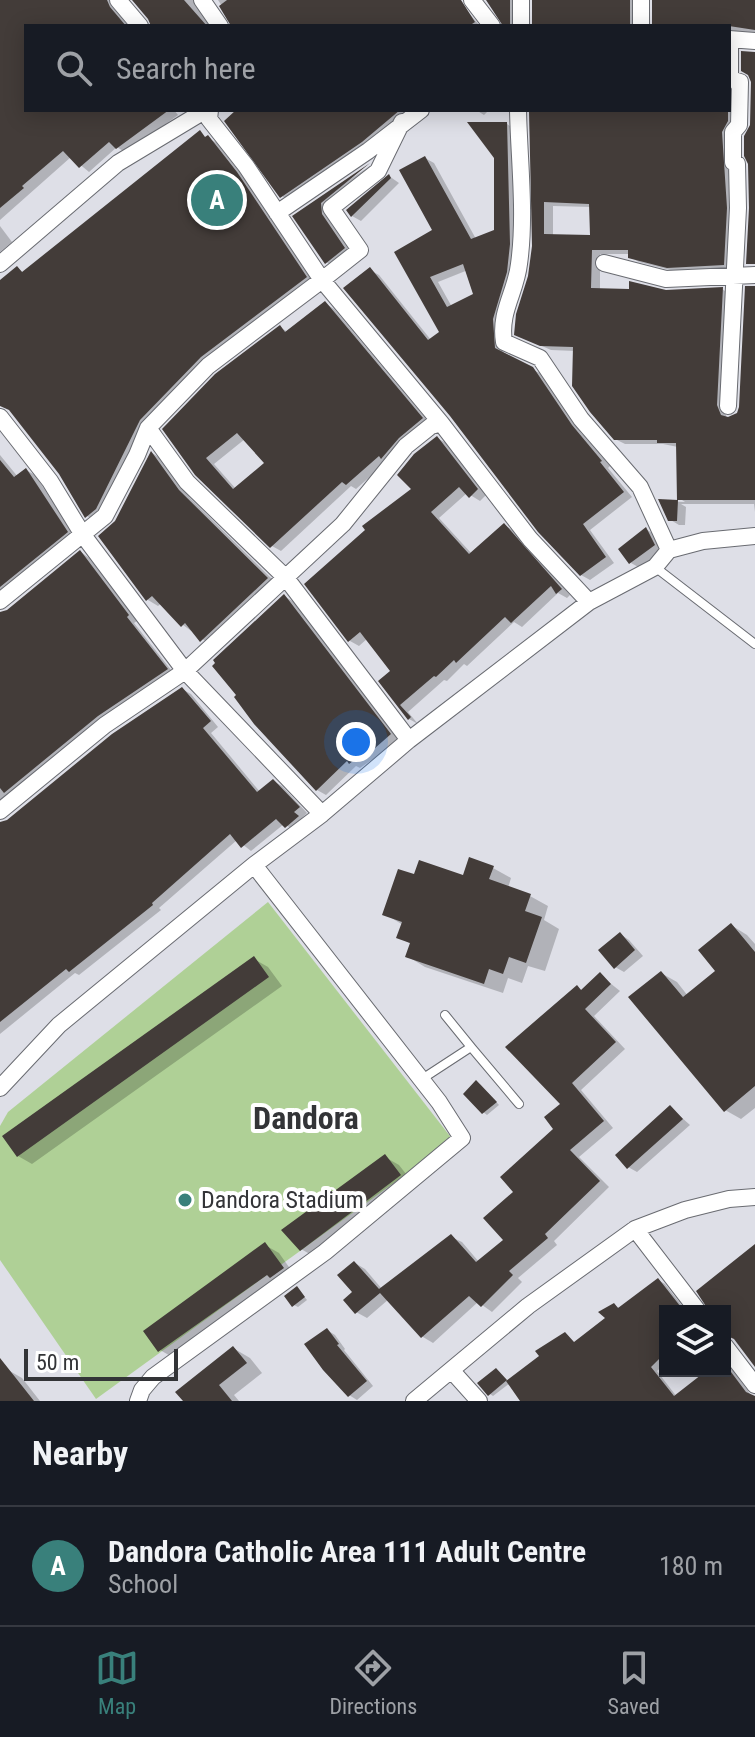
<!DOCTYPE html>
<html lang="en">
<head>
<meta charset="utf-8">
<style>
	:root { --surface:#171b24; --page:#242831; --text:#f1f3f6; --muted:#9ea1a6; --line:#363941; --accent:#39807b }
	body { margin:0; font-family:"Roboto Condensed",sans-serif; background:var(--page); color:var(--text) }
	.controls { position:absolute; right:24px; bottom:24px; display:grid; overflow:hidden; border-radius:0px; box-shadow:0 4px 20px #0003 }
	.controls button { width:72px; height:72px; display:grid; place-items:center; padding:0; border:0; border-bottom:2px solid var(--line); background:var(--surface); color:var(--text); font:40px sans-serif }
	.scale { position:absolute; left:24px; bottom:20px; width:154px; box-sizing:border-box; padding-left:8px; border:4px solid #333437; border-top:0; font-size:22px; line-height:28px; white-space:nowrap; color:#333437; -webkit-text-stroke:6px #fff; paint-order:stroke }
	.you { position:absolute; left:356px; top:742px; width:28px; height:28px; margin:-20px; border:6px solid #fff; border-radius:50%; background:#1a73e8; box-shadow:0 0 0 12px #1a73e833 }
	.badge { display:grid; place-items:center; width:52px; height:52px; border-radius:50%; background:var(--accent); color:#fff; font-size:26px; font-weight:700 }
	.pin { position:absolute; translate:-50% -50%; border:4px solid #fff; box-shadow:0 2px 8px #0006 }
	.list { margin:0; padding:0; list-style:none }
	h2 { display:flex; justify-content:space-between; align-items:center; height:104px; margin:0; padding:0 32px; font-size:34px }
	h2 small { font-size:26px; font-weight:400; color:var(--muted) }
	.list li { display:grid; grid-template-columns:52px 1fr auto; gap:24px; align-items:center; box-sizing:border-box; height:120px; padding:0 32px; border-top:2px solid var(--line) }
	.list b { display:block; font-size:30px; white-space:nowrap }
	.list p { margin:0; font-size:26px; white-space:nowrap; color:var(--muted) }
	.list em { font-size:26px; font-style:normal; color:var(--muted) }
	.icon { flex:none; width:44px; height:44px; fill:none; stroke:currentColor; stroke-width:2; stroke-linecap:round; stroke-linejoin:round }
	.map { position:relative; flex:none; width:755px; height:1401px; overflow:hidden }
	.search { position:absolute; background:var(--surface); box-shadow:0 4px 20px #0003; left:24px; right:24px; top:24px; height:88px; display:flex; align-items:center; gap:20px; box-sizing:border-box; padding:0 28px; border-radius:0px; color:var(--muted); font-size:30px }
	.sheet { height:224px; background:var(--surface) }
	nav { display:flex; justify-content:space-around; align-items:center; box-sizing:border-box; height:112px; border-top:2px solid var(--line); background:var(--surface); font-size:22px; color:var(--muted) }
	nav a { display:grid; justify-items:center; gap:4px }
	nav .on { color:var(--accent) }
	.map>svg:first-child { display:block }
	.green { fill:#afd096 }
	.shadow { fill:#0003; fill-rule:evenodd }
	.building { fill:#433c39; fill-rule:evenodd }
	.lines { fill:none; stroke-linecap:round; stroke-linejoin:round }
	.lane-casing { stroke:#696b71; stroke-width:10 }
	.street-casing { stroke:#696b71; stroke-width:18 }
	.lane { stroke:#fff; stroke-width:8 }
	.street { stroke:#fff; stroke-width:16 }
	.poi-dot { fill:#39807b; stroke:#fff; stroke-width:3 }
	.labels { text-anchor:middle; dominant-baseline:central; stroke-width:8; stroke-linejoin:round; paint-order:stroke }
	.poi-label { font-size:24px; fill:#333437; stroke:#fff; text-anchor:start }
	.district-label { font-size:32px; font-weight:bold; fill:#333437; stroke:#fff }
</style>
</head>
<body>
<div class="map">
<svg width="755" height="1401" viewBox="0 0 755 1401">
	<rect width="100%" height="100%" fill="#dedfe7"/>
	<path class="green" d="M268,902L453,1140L96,1399L0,1260V1126L8,1112Z"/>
	<path class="shadow" d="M0,0H118L115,7L128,26H26V110H174L178,115L126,153L117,147L89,172L71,157L0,220Z
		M152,0H203L211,26H175Z
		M218,0H457L480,26H232L231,20Z
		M488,0H520L519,26H504Z
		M534,0H641L639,26H533Z
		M653,0H755V33L729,37V26H654Z
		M729,90L737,97L733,269L678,272L639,262L630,257V254H600V290L666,292L722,289L731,295L725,412L727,419L735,417L741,407L755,287V512L754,504H681L686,507L685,525H679L669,519L661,501L685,502L679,498L678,447L663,444H625L615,439L575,351L551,350L526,339L534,246L529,110H729ZM553,206L591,207L593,237L553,236Z
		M241,110H415L290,201L282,196Z
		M476,110H489L484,115Z
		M507,124L516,130L519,250L501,325L502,350L507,358L542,374L581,433L610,466L608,468L632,497L590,530L614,563L590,580L581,575L370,270L379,275L431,340L441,333L397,253L435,231L425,158L434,163L476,239L496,231ZM468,270L476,295L452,307L438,282Z
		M208,138L217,143L246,180L315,283L149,425L96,521L87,516L0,282L17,268L24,273Z
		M370,166L376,169L328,209L330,221L352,253L334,267L326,262L295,216Z
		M389,176L399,183L361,221L352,216Z
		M0,226L12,242L0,252Z
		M326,304L334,309L430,424L356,489L351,486L281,551L272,546L197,473L281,328L288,332ZM245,439L267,463L236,489L214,464Z
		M437,438L446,443L486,495L480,501L467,493L439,518L472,554L504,525L513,530L570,595L567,598L558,593L522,627L514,622L467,666L464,664L447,681L444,680L408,712L418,724L409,719L381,682L393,671L368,638L359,646L350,641L307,584L414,489Z
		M152,453L162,459L190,498L278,585L212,646L183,625L162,603L158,606L148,600L116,522Z
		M0,455L18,477L26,470L35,475L76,537L0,600Z
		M646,529L655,535L663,551L640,568L631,563Z
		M81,552L89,558L137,621L134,623L175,675L0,812V613L8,611Z
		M284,596L294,602L399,741L360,768L356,766L326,795L317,790Z
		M182,689L191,694L218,727L211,733L260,792L273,781L282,786L307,813L302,818L306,822L296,831L284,824L251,851L237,840L159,908L161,910L79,975L75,973L0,1034V823L8,821Z
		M493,868L511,878L508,888L530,896L548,906L544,920L559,929L545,971L528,966L522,983L508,978L503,993L425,967L407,956L411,944L398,937L403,925L385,914L415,877H464Z
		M731,925L747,935L755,944V1108L741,1119L725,1110L661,973L677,982L688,996L718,971Z
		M620,934L629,940L643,956L624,972L615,967Z
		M254,959L268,967L282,986L32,1164L18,1156Z
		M600,975L620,991L594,1016L625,1049L581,1090L613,1128L579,1157L609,1187L554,1241L557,1245L518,1278L522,1282L492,1312L478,1302L433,1343L423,1337L389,1299L367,1318L356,1312L355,1263L365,1269L382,1289L451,1237L462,1242L479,1262L505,1241L516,1192L556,1129L563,1104L577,987L583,991Z
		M480,1084L499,1105L487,1115L483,1112Z
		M671,1108L690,1125L637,1172L628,1167Z
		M385,1157L399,1165L413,1183L315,1257L301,1249Z
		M265,1245L279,1253L296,1277L174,1358L160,1350Z
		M658,1280L665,1284L686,1311H665V1364L657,1371L677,1397L709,1371H725V1358L755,1401H636L608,1319L614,1305L621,1309Z
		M297,1288L307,1300L298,1307L294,1305Z
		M327,1330L335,1335L345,1349L344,1350L373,1386L357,1400L349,1395Z
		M233,1348L250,1358L262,1373L234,1395L239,1401H185Z
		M8,1370L22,1378L40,1401H0V1377Z
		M496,1370L508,1382L596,1401H523L510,1383L493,1396L490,1394Z"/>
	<path class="building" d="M0,0H107L110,7L126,26H26V110H169L116,149L109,142L79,168L63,151L22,186L24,188L0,208Z
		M132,0H184L207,26H151L148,19Z
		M227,0H461L475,22L469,26H231L219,6Z
		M486,0H510V26H503Z
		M532,0H630V26H532Z
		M652,0H755V30L729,26H652Z
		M741,51L755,52V264H746L749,208L748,164L744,156V136L750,125L751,82L748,75L741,71Z
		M236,110H400L362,142L280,198L224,121Z
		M529,110H728V121L722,132L727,208L724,265L667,268L628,258V250H592L591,288L629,289V281L666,290L723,287L717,405L721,415L728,417L737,413L739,407L745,286H755V500H677L676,443H657V440H614L590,412L572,386L573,347L540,346L514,335L516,314L528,276L532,246ZM544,202L589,204L590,235L544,234Z
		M467,122H507L510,244L507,272L493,319L495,348L533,367L572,425L602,461L600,462L624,492L583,524L606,557L580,576L538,532L450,416L343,288L370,267L428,340L439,332L394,252L432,230L399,170L425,156L471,239L494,230V158ZM463,264L473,294L447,307L430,277Z
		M200,130L205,137L208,135L237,172L307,277L201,357L140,420L96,509L85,518L59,474L9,410L0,406V280L17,266L22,272Z
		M370,163L321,203L322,214L345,248L325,264L292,216Z
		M389,174L391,178L351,217L346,210Z
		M325,301L423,418L399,438L381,459L379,456L346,485L342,482L270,548L195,475L162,429L215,374L280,325L285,332ZM237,433L264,463L233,489L206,458Z
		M437,436L478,489L469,498L459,487L431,512L469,554L504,523L562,589L556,594L551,586L511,623L505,617L456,663L454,660L436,677L434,676L400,705L411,717L408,720L378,681L390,671L360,632L348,642L304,584L365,530L362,526L411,489L397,475L414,454Z
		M151,451L179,490L268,578L200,642L185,623L181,627L152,596L146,601L98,536L115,521Z
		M0,460L14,477L26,468L68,532L0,587Z
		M658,499L678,500L677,521H668Z
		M646,527L655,545L629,564L618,549Z
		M80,550L129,615L127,617L168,669L98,716L4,793L0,788V612L7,610Z
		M284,594L391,734L374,749L372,747L349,764L347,761L316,791L254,724L234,697L236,695L212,666L215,663L213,660Z
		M182,687L211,721L203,728L257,792L273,779L300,807L294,812L299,816L285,828L276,819L241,848L230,834L152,903L153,905L69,972L66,969L0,1022V822L7,820L112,734Z
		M469,857L494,866L489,879L531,894L525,911L542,917L526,963L509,957L503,974L489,969L484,984L405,957L410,943L396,938L402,922L382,915L398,869L414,874L419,860L463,875Z
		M731,923L755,952V1086L724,1112L628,997L661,971L683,997L715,971L698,950Z
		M620,932L635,950L614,969L598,950Z
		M254,956L269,977L17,1157L2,1136Z
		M600,972L611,984L585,1009L616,1042L572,1083L604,1121L570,1150L600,1181L545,1234L548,1238L509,1271L513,1275L481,1307L469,1296L421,1338L380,1293L355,1314L343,1300L352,1292L337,1275L354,1261L379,1289L451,1234L476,1262L503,1240L483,1218L513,1192L500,1177L553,1129L544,1117L560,1104L505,1047L577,985L581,990Z
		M476,1080L497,1102L482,1114L463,1094Z
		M670,1105L683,1119L627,1169L615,1155Z
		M385,1154L401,1175L300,1251L281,1230Z
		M265,1242L284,1268L270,1278L267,1275L158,1352L143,1331Z
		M755,1244V1367L734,1339L725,1335V1311H709L696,1291Z
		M658,1278L684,1311H665V1353L651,1367L674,1396L706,1371H725V1364L746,1392L755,1396V1401H520L506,1381L539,1356L535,1351L565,1332L574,1342L605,1318L598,1312L614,1303L618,1308Z
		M297,1286L305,1297L292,1307L284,1296Z
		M327,1328L339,1344L337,1345L367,1381L348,1397L323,1370L304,1344Z
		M233,1346L247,1363L219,1385L232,1401H183L175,1392Z
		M0,1358L34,1401H0Z
		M496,1368L507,1380L488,1396L477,1383Z"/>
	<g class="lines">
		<g class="lane-casing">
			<path id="lane" d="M655,567L755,644
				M445,1015L471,1047
				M422,1079L471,1047L519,1104"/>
		</g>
		<g class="street-casing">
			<path id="street" d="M118,0L140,26
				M202,0L220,26
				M472,0L492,26
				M521,26V0
				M641,26V0
				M729,39L755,41
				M210,110L209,119L246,166L322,280L360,250L331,208L378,171L402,122
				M518,110C519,160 526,214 519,264C516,292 499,312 504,342L540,358L581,419L640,487L669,550
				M277,213L368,151L421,110
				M604,263L666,279L755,275
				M0,264L118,163L206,110
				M728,406L738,208L737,164L733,162V132L739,125L740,82L730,79V39
				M0,417L50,481L83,535L185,671L322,814
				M148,428L187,482L286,578L409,740
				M0,601L105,516L137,455L148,428L208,366L322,280L441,423L530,539L589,602
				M0,811L105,725L185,671L343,524L406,446L431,426L441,423
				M0,1088L59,1025L254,865L322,814L409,740L589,602L655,567L669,550L703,541L755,536
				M635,1229L698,1311
				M725,1346L755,1385
				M452,1371L479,1401
				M138,1401L142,1390L153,1377L325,1252L462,1138L439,1102L254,865
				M414,1401L528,1306L635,1229L685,1210L729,1199L755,1197"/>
		</g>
		<use href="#lane" class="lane"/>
		<use href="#street" class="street"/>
	</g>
	<circle class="poi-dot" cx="185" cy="1200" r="8"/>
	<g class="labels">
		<g class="poi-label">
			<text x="201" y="1200">Dandora Stadium</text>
		</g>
		<g class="district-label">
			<text x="306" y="1118">Dandora</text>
		</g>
	</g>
</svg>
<div class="controls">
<button><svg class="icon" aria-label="layers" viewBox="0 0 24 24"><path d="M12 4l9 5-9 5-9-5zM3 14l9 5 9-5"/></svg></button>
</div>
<div class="scale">50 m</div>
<div class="you"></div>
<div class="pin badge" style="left:217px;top:200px">A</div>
<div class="search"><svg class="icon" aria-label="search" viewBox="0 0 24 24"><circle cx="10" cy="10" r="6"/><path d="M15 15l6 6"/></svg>Search here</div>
</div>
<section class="sheet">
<h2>Nearby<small></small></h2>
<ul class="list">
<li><span class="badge">A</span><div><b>Dandora Catholic Area 111 Adult Centre</b><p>School</p></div><em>180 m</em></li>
</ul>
</section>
<nav>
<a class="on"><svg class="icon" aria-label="map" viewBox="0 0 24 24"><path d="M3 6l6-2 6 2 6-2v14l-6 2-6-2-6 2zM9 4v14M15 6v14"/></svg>Map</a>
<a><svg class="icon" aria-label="directions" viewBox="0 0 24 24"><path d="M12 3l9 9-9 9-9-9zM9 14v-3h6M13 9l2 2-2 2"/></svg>Directions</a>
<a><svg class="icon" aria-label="saved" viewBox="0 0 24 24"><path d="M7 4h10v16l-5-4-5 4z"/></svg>Saved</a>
</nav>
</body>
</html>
